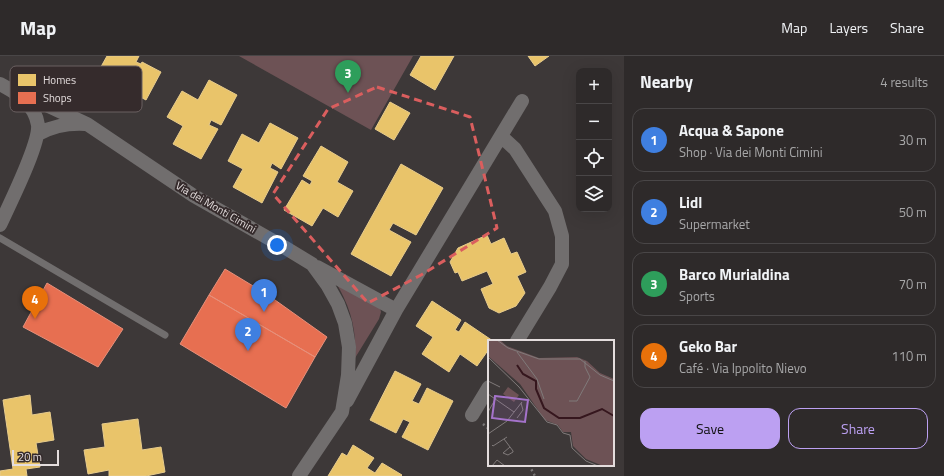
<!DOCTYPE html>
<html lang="en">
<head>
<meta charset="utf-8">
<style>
	:root { --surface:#2e2a2a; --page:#363232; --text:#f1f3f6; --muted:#a7a7a8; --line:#494647; --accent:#bca0f2 }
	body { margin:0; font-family:"Titillium Web",sans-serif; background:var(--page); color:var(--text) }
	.controls { position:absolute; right:12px; top:12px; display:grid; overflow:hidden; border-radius:8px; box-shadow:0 4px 16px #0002 }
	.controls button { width:36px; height:36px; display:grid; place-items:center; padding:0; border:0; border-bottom:1px solid var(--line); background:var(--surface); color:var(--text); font:20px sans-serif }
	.scale { position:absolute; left:12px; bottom:10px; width:47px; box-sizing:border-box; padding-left:4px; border:2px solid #e4dddd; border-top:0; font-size:11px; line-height:14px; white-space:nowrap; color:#e4dddd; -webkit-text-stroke:3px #352b2c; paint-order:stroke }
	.you { position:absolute; left:277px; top:189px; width:14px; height:14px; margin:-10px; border:3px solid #fff; border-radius:50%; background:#1a73e8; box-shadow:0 0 0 6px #1a73e833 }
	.badge { display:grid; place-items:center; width:26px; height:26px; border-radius:50%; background:var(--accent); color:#fff; font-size:13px; font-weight:700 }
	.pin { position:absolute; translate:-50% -33px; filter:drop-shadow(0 1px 2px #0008) }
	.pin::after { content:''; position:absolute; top:21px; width:14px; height:12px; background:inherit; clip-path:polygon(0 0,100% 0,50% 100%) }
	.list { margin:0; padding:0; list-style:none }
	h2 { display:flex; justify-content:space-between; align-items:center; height:52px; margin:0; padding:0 16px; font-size:17px }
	h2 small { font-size:13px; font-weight:400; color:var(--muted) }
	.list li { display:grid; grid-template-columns:26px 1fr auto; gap:12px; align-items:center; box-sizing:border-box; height:64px; margin:0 8px 8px; padding:0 8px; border:1px solid var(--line); border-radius:12px }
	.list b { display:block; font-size:15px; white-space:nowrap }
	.list p { margin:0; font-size:13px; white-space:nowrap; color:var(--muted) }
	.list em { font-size:13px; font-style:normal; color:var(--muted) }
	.actions { display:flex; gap:8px; padding:12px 16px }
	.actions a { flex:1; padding:9px 0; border:1px solid var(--accent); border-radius:12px; text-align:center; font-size:14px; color:var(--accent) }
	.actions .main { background:var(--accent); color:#111 }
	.icon { flex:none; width:22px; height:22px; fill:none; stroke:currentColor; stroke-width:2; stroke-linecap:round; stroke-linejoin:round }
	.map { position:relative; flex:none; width:624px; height:420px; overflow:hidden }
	header { display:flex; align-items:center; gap:24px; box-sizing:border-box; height:56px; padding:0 20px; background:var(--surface); border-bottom:1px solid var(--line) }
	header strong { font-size:19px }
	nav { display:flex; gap:22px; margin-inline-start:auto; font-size:14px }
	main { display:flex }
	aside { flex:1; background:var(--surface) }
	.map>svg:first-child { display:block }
	.green { fill:#6d5255 }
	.homes { fill:#e9c46a; stroke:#e8cc8c }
	.shops { fill:#e76f51; stroke:#e6907b }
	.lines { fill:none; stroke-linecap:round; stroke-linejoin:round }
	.path { stroke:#7a7777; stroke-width:2.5; stroke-dasharray:2 3; stroke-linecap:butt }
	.lane { stroke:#716e6e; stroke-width:7 }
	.street { stroke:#716e6e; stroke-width:14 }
	.marked { fill:none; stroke:#da5e5e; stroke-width:3; stroke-dasharray:8 5; stroke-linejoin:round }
	.labels { text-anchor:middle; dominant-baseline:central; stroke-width:4; stroke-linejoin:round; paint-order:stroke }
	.street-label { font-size:11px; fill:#e4dddd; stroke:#352b2c }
	.inset-river { fill:none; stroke:#35161d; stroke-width:2 }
	.inset-road { fill:none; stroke:#807a7a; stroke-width:1 }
	.view { fill:#a573cb; fill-opacity:0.15; stroke:#a573cb; stroke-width:2 }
	.inset-edge { fill:none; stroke:#e4dddd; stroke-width:2 }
	.key { fill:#352b2c; stroke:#6a6061; stroke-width:1 }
	.key-label { font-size:11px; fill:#e4dddd }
</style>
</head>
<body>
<header>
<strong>Map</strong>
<nav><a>Map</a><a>Layers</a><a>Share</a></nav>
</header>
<main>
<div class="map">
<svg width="624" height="420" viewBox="0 0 624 420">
	<rect width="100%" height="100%" fill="#3d3838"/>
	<path class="green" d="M239,0H413L371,74Z
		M335,225L380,252L381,256L379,263L355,302C357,273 350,250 335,225Z"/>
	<path class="homes" d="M107,0H139L136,6L141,8L142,6L161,16L146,44L127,34L130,29L124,26L113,47L88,34Z
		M421,0H454L435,34L410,19Z
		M528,0H549L535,10Z
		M209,24L237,39L221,69L211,64L209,69L218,73L201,103L173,88L183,70L167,61L182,35L198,44Z
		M390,46L410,57L394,84L375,73Z
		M270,67L298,82L281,113L272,107L270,112L278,116L262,147L233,131L243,113L228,105L242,78L259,87Z
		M321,90L348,106L337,126L353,135L338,161L323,152L312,170L284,154L302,124L310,129L312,125L303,120Z
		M401,108L443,132L416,179L393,167L389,174L411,186L391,220L351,198Z
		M487,179L491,188L504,182L511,198L517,196L526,216L517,220L525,237L516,250L499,257L489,252L481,233L493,228L487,215L462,225L458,216L455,217L450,206L458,192Z
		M432,245L461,264L455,274L459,276L465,266L493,285H489V293L477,310L460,298L449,316L422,298L433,281L416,270Z
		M395,315L421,328L412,345L419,348L427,332L453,345L428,394L402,381L410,366L403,363L396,377L370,364Z
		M30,339L32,359L50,356L54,384L36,387L40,411L26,413L27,420H0V415L13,413L3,344Z
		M138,363L142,394L161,391L165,416L146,420H109V414L88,418L84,394L105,391L102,368Z
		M353,389L374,402L367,412L375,417L382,407L402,419L401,420H328L342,397L347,400Z"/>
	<path class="shops" d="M225,213L268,239L327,281L315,301L209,239Z
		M47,227L123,273L98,311L23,271Z
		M209,239L315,301L286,352L180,288Z"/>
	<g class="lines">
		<path class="path" d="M483,368L489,373
			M529,409L535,420"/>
		<path class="lane" d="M0,182L165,279"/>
		<path class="street" d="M0,28C17,37 35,48 38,69C40,88 9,149 0,169
			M28,48H44L87,68L194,140L284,191L312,208L328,230L338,248L345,267L349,291L348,319L342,356L299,420
			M38,78C53,70 68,67 85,68
			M501,80L515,93L555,155L562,180V208L550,231L517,285
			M317,211L396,254
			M347,345L396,254L522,45
			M472,359L489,331"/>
	</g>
	<path class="marked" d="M377,31L470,61L497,172L421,219L368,247L273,138L328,53Z"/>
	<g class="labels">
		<g class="street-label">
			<text transform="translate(216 151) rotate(30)">Via dei Monti Cimini</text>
		</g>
	</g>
	<g transform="translate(488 284)">
		<rect width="126" height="126" fill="#3d3838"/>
		<path d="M0,0L13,1L19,6L51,18L89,17L99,21L112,33L126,39V126H115L98,119L85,106L83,92H75L70,85L57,80L32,44L0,16ZM20,47L31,55L26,62L15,54Z" fill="#6d5255"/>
		<path class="inset-river" d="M29,25L35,34L48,41V49L56,68L71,78H92L114,69L126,76"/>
		<path class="inset-road" d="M9,0L20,8L51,19H92L112,35L126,41M29,12L49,39L56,59M0,17L31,47L59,82L69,85L75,93L82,95L84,108L98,121L110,126M0,41L12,47M0,54L26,72M81,61H89L102,37L97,27V21M0,72L8,58M29,78L35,70L33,63M0,94L19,81L34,62M16,99L25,111V112L20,115L15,113L22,107M4,105L5,106L19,97M4,126L9,120L17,126"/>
		<path class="view" d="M7,56L40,60L37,82L4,78Z"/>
		<rect width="126" height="126" class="inset-edge"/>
	</g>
	<rect x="10" y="10" width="132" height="46" rx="6" class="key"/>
	<rect x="18" y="18" width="18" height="12" fill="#e9c46a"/>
	<rect x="18" y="36" width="18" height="12" fill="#e76f51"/>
	<g class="key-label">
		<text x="43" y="28">Homes</text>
		<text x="43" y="46">Shops</text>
	</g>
</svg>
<div class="controls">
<button>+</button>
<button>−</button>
<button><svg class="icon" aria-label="locate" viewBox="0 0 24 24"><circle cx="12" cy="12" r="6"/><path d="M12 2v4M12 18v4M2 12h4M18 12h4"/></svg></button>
<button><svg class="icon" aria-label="layers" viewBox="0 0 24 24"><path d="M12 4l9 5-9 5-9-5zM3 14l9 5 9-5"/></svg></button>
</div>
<div class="scale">20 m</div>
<div class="you"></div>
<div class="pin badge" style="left:264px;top:256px;background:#3f7fe0">1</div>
<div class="pin badge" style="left:248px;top:295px;background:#3f7fe0">2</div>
<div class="pin badge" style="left:348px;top:37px;background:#2e9e5b">3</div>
<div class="pin badge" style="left:35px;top:263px;background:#e8710a">4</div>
</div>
<aside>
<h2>Nearby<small>4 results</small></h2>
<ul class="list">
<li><span class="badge" style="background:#3f7fe0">1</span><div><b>Acqua &amp; Sapone</b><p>Shop · Via dei Monti Cimini</p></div><em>30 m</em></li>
<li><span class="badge" style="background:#3f7fe0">2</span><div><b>Lidl</b><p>Supermarket</p></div><em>50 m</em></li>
<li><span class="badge" style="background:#2e9e5b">3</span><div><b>Barco Murialdina</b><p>Sports</p></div><em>70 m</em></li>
<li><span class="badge" style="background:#e8710a">4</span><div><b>Geko Bar</b><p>Café · Via Ippolito Nievo</p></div><em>110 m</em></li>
</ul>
<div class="actions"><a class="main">Save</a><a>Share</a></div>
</aside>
</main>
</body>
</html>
